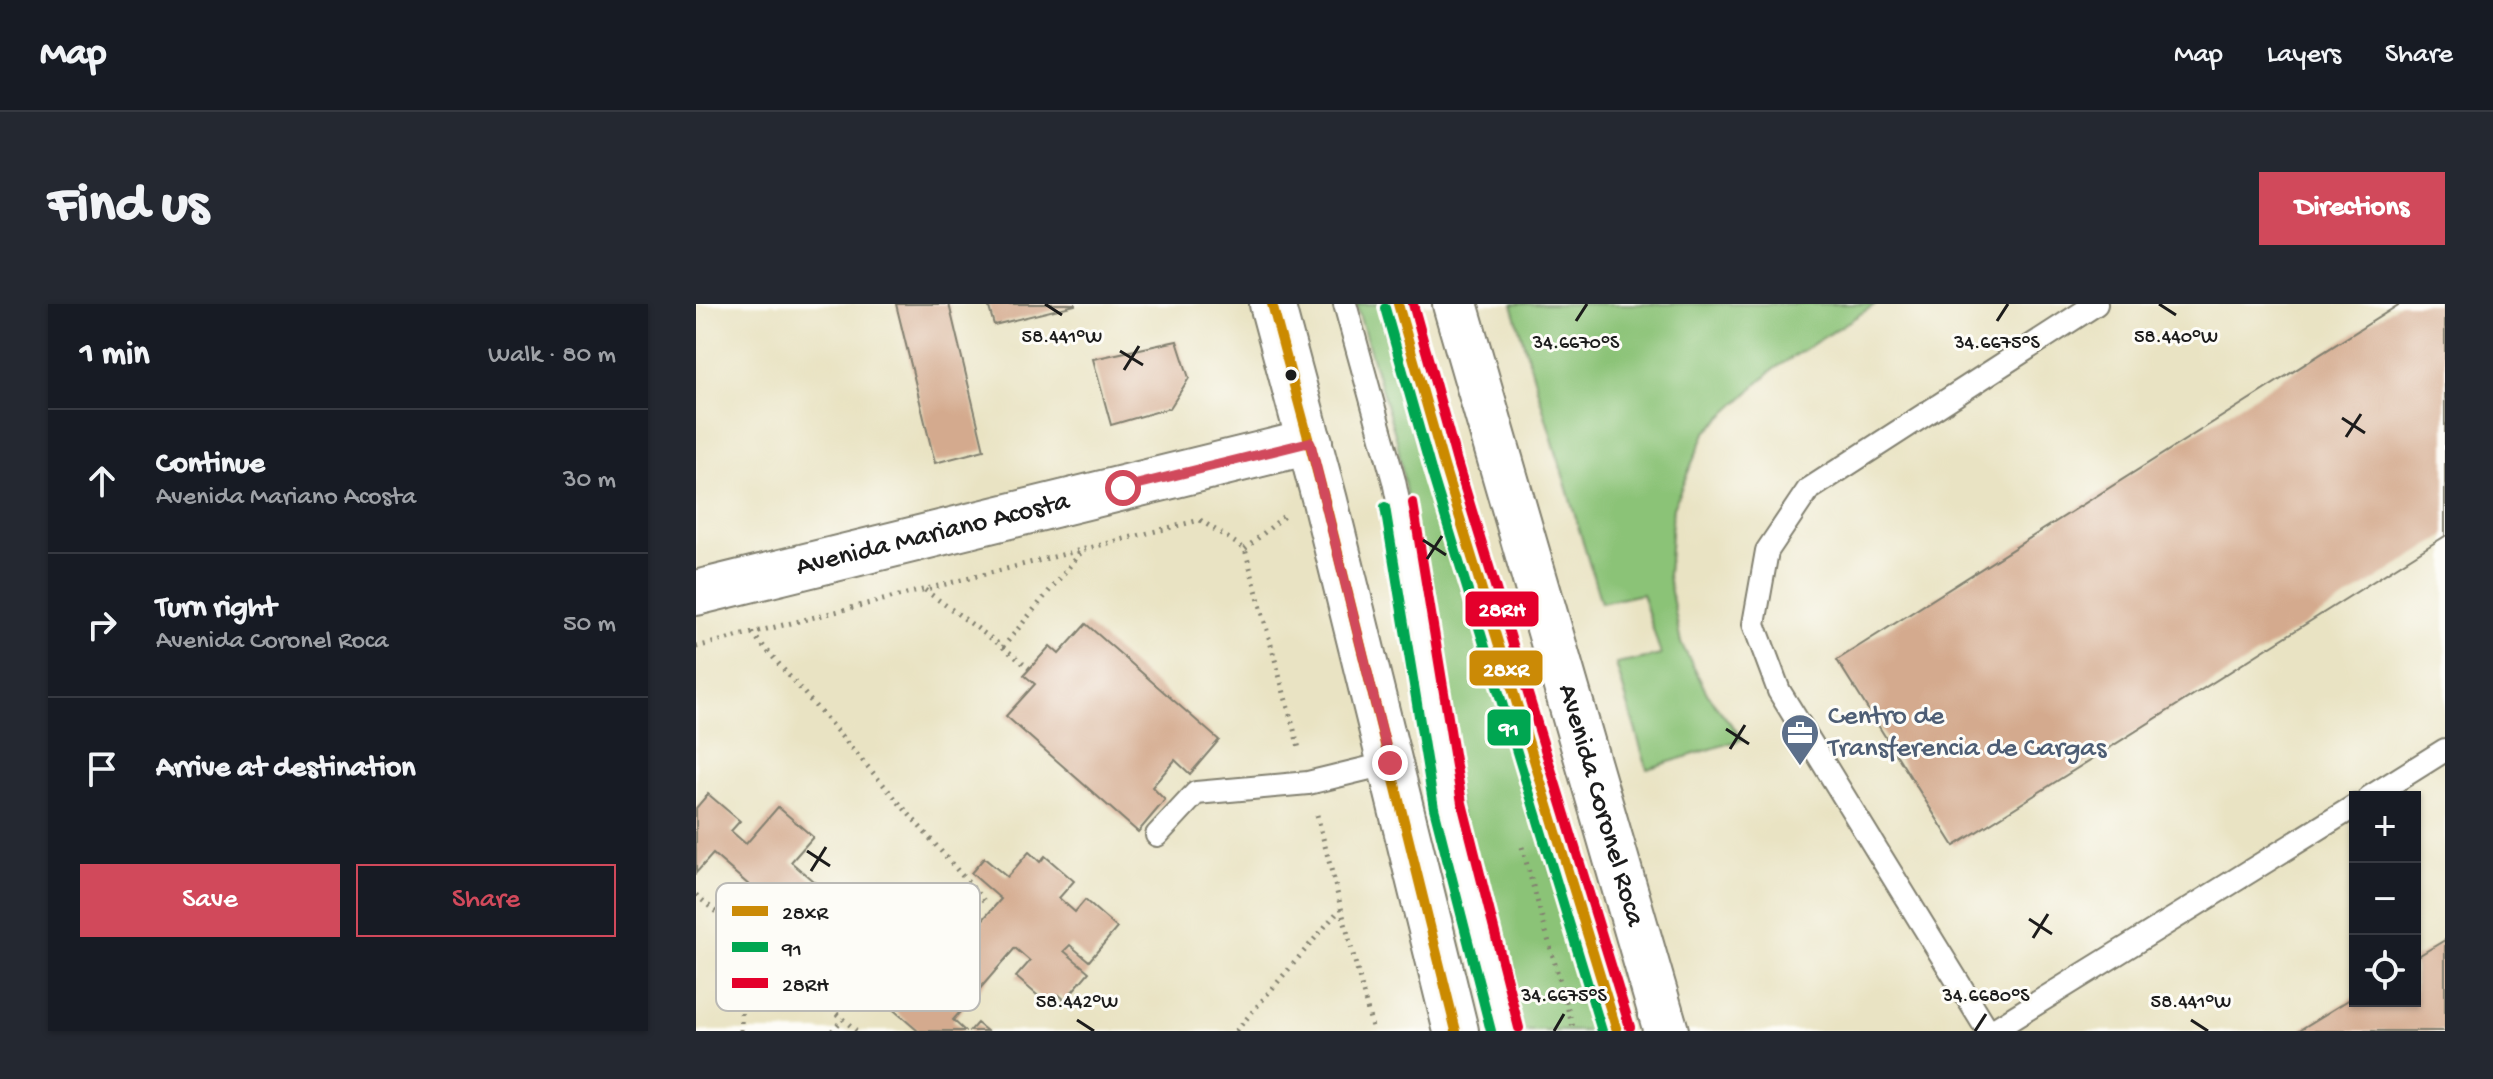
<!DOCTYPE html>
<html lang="en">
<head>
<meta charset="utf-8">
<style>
	:root { --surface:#171b24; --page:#242831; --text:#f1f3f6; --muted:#9ea1a6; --line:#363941; --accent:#d1495b }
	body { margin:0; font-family:"Gochi Hand",sans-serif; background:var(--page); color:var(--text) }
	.controls { position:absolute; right:24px; bottom:24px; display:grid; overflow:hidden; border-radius:0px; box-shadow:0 2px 6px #0004 }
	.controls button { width:72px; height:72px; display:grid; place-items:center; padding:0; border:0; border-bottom:2px solid var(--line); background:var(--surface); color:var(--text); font:40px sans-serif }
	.stop { position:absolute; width:24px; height:24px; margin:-18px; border:6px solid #d1495b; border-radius:50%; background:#fff }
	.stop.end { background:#d1495b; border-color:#fff; box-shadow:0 2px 8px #0008 }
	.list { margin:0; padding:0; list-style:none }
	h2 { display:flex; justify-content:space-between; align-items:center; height:104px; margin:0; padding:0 32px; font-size:34px }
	h2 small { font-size:26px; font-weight:400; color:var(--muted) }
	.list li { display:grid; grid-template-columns:52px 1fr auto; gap:24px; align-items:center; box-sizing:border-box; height:144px; padding:0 32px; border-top:2px solid var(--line) }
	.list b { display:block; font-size:30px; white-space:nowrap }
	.list p { margin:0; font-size:26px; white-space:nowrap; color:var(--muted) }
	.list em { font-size:26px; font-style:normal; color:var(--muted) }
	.actions { display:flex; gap:16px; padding:24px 32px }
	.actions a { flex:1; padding:18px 0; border:2px solid var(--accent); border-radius:0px; text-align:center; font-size:28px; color:var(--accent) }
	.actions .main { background:var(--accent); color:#fff }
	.icon { flex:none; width:44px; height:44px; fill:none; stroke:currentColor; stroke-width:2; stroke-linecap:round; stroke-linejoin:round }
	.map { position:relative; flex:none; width:1749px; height:727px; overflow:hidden; border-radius:0px }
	header { display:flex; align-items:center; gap:48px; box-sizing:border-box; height:112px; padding:0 40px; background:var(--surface); border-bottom:2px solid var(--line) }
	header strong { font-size:38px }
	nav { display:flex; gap:44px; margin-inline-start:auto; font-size:28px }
	.intro { display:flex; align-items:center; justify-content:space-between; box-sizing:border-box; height:192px; padding:0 48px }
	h1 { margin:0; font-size:56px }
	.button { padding:20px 36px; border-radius:0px; background:var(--accent); color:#fff; font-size:28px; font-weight:700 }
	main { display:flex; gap:48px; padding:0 48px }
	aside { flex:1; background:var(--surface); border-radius:0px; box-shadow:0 2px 6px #0004 }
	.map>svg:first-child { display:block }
	.green { fill:#8bc377; stroke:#54704a; stroke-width:2 }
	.building { fill:#d4aa8e }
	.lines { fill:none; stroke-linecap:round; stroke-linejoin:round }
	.service-casing { stroke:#828070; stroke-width:26 }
	.tertiary-casing { stroke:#828070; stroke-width:48 }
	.secondary-casing { stroke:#828070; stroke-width:48 }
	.path { stroke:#828070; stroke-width:5; stroke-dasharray:2 6; stroke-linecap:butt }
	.service { stroke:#fff; stroke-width:22 }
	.tertiary { stroke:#fff; stroke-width:44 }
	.secondary { stroke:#fff; stroke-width:44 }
	.bus-1-casing { stroke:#fdfcf7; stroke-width:16 }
	.bus-2-casing { stroke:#fdfcf7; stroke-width:16 }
	.bus-3-casing { stroke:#fdfcf7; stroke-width:16 }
	.bus-1 { stroke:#cb8a06; stroke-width:10 }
	.bus-2 { stroke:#00a651; stroke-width:10 }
	.bus-3 { stroke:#e4002b; stroke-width:10 }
	.route { stroke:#d1495b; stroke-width:10 }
	.ticks { fill:none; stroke:#1c1c1c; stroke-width:3 }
	.bus-dot { fill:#1c1c1c; stroke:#fdfcf7; stroke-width:3 }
	.labels { text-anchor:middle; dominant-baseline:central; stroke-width:6; stroke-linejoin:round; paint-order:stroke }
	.street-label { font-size:28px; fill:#1c1c1c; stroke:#fdfcf7 }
	.service-label { font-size:28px; fill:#4e5e75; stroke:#fdfcf7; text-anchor:start }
	.key { fill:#fdfcf7; stroke:#bab9b5; stroke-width:2 }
	.key-label { font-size:22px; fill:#1c1c1c }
	.ticks-label { font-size:20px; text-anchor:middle; fill:#1c1c1c; stroke:#fdfcf7; stroke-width:6; stroke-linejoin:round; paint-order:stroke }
	.line-badge { stroke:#fdfcf7; stroke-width:3 }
	.badge-label { font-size:22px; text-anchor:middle; font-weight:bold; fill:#fff }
</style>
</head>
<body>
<header>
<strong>Map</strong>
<nav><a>Map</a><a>Layers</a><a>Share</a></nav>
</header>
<div class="intro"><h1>Find us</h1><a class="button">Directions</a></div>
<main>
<aside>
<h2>1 min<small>Walk · 80 m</small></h2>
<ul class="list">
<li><svg class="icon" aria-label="ahead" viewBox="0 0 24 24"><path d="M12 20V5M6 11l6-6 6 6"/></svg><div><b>Continue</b><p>Avenida Mariano Acosta</p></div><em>30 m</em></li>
<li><svg class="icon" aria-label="right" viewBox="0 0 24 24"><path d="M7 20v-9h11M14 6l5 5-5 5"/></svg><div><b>Turn right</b><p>Avenida Coronel Roca</p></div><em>50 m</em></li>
<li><svg class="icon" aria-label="arrive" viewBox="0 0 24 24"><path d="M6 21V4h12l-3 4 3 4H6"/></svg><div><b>Arrive at destination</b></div></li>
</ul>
<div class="actions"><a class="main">Save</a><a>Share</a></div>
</aside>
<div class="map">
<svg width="1749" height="727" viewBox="0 0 1749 727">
	<rect width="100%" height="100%" fill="#fdfcf7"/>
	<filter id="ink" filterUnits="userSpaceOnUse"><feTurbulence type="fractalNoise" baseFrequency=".0125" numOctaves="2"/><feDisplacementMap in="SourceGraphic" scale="16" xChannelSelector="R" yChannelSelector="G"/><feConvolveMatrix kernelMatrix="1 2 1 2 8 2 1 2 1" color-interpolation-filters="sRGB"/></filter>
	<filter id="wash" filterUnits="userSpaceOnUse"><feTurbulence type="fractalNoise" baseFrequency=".006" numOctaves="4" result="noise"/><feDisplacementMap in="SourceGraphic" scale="32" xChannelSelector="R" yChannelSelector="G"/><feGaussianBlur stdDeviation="1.8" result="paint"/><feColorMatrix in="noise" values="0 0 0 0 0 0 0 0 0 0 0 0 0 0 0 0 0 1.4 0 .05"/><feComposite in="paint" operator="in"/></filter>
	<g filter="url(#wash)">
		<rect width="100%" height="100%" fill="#e9e3c3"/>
		<path class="green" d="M660,0H683L712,111L905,727H821L763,503L701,137Z
			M816,0H1180L1075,67L1009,129L977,203L972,272L985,339L1013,393L1047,435L951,465L920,360L965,351L946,290L905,299Z"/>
		<g id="blocks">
			<path class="building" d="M200,0H253L288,146L239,159Z
				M292,0H379V1L298,21Z
				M1704,0H1749V232L1258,542L1141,356Z
				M481,37L493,74L474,104L415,121L397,55Z
				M390,320L523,436L494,470L479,456L456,483L469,496L442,528L310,412L339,380L328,371L354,342L363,350Z
				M12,490L44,517L35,527L50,540L82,503L117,533L95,558L233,677L305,595L275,569L288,554L311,573L333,548L344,558L349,552L378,577L363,594L379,608L389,596L421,624L393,657L374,641L368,647L393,668L369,696L363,691L354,702L320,673L334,657L319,644L257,716L269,727H222L17,550L0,569V504Z
				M1749,636V727H1602L1659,692V697H1719V654Z
				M281,719L291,727H274Z"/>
		</g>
	</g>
	<g filter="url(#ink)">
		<use href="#blocks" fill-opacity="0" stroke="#828070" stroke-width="2"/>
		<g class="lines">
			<g class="service-casing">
				<path id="service" d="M649,0L698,177L713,251L752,502L809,727
					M702,0L748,162L921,727
					M1674,493L1749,446
					M461,531L500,489L612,479L694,459
					M1292,727L1083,387L1058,320L1071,247L1112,186L1400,0
					M1296,727L1659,502"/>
			</g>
			<g class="tertiary-casing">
				<g id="tertiary">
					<path id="s1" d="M0,289L614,138"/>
				</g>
			</g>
			<g class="secondary-casing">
				<g id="secondary">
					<path d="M576,0L629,197L760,727"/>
					<path id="s2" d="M759,0L970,727"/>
				</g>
			</g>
			<path class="path" d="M549,245L588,212
				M229,286L307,343L387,246
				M56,329L289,598
				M0,343L504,216L549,245L604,448
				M307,343L334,365
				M621,511L677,727
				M826,543L878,727
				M0,591L161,727
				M45,727L47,630
				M136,727L147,715
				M540,727L644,605"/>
			<use href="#service" class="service"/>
			<use href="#tertiary" class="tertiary"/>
			<use href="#secondary" class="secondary"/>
			<g class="bus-1-casing">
				<path id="bus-1" d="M576,0L629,197L760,727
					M702,0L748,162L921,727"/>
			</g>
			<g class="bus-2-casing">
				<path id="bus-2" d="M689,4L735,166L906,727
					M689,203L738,504L795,727"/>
			</g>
			<g class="bus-3-casing">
				<path id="bus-3" d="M717,0L761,158L934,723
					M717,199L766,499L823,724"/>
			</g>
			<use href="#bus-1" class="bus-1"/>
			<use href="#bus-2" class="bus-2"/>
			<use href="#bus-3" class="bus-3"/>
		</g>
	</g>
	<g class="lines" filter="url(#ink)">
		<path class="route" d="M427,184L614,138L694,459"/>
	</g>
	<path class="ticks" d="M349,0L366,11M1463,0L1480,11M880,17L891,0M1301,17L1312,0M424,47L447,61M428,66L443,42M1646,114L1669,129M1650,133L1665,110M727,236L750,251M731,255L746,232M1030,425L1053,440M1034,445L1049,421M111,547L134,562M115,567L130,543M1333,615L1356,630M1337,634L1352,610M381,716L398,727M1495,716L1512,727M858,727L868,710M1279,727L1290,710"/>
	<defs>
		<g id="office-pin" transform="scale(2)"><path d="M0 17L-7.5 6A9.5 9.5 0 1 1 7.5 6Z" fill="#5c6f8a" stroke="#fdfcf7"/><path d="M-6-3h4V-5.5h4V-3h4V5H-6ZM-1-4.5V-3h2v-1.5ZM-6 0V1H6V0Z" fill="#fff"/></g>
	</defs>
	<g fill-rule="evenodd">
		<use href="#office-pin" x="1104" y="429"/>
	</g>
	<circle class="bus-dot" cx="595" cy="71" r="7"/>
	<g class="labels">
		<g class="street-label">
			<text stroke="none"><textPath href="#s1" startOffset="244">Avenida Mariano Acosta</textPath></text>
			<text stroke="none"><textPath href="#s2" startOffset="522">Avenida Coronel Roca</textPath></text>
		</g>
		<g class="service-label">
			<text x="1132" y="413">Centro de<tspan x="1132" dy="32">Transferencia de Cargas</tspan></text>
		</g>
	</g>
	<rect x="20" y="579" width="264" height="128" rx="12" class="key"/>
	<rect x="36" y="602" width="36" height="10" fill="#cb8a06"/>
	<rect x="36" y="638" width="36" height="10" fill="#00a651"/>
	<rect x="36" y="674" width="36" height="10" fill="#e4002b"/>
	<g class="key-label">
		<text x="86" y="615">28xR</text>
		<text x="86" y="651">91</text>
		<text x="86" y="687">28RH</text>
	</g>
	<g class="ticks-label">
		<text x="366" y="38">58.441°W</text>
		<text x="1480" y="38">58.440°W</text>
		<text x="880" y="44">34.6670°S</text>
		<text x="1301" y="44">34.6675°S</text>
		<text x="868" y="697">34.6675°S</text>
		<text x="1290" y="697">34.6680°S</text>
		<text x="381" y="703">58.442°W</text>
		<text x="1495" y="703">58.441°W</text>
	</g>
	<g class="line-badge">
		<rect x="768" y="286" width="76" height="38" rx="8" fill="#e4002b"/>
		<rect x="772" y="345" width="76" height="38" rx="8" fill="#cb8a06"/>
		<rect x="790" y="404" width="46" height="39" rx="8" fill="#00a651"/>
	</g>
	<g class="badge-label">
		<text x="806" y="312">28RH</text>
		<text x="810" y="372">28xR</text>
		<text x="813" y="431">91</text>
	</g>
</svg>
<div class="controls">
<button>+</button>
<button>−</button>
<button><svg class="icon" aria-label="locate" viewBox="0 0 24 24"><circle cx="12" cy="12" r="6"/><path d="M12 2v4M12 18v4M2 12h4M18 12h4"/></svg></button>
</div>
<div class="stop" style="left:427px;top:184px"></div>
<div class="stop end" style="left:694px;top:459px"></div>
</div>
</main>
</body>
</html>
